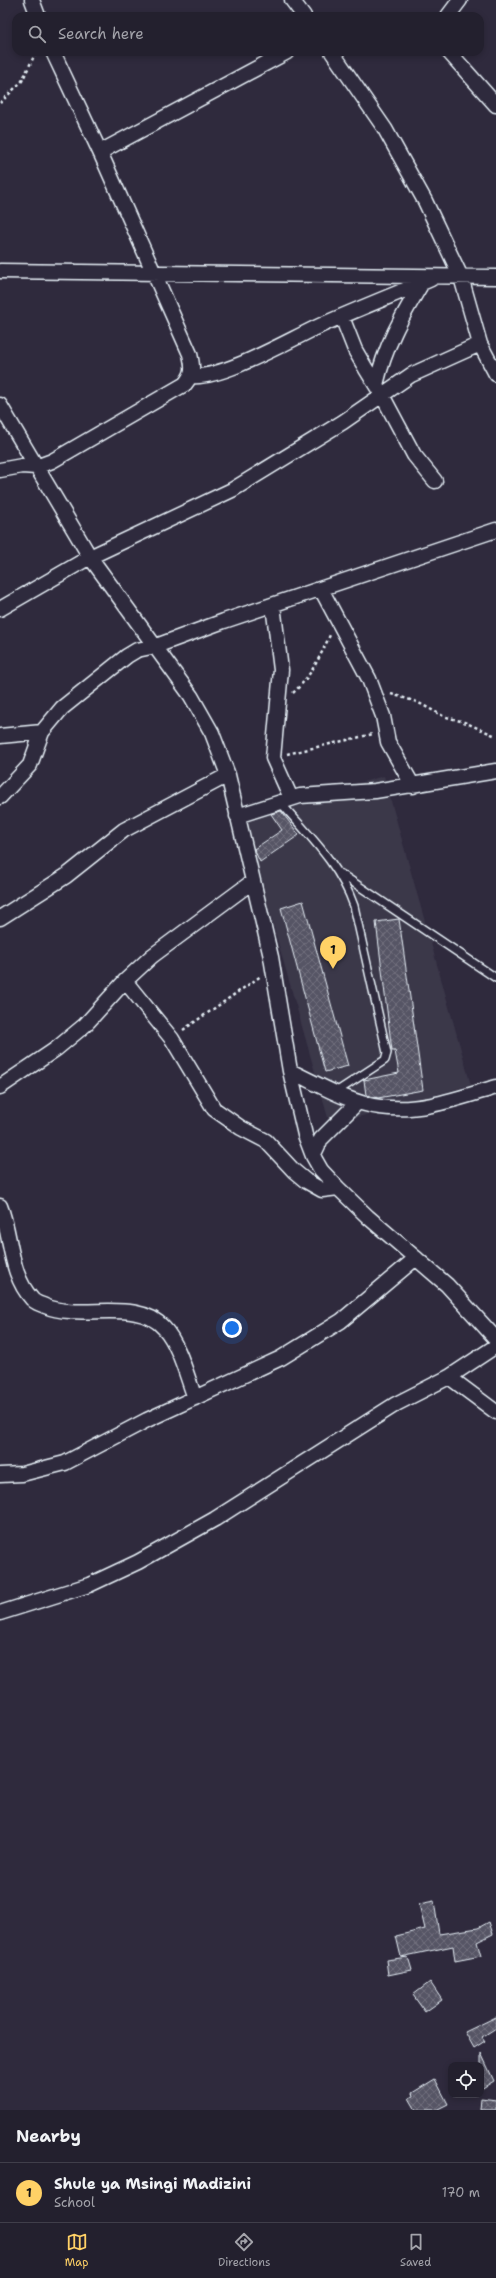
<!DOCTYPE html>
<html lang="en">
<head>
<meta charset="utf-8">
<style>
	:root { --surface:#23202e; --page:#2b2836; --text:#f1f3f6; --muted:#a3a3aa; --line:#403e4a; --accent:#ffd166 }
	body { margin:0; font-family:"Shantell Sans",sans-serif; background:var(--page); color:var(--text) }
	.controls { position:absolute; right:12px; bottom:12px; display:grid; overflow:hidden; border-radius:8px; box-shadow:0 2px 6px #0003 }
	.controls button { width:36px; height:36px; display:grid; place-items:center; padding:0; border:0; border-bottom:1px solid var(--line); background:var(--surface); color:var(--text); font:20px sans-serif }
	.you { position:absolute; left:232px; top:1328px; width:14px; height:14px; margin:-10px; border:3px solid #fff; border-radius:50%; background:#1a73e8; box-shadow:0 0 0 6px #1a73e833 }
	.badge { display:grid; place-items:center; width:26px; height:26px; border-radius:50%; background:var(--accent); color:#111; font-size:13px; font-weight:700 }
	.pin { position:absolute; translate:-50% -33px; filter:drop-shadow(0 1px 2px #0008) }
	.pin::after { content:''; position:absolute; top:21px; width:14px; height:12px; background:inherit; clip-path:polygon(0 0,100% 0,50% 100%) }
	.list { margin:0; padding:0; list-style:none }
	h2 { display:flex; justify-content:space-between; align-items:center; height:52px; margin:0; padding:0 16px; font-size:17px }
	h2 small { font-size:13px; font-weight:400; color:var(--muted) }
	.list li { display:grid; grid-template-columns:26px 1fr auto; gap:12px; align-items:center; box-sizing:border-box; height:60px; padding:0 16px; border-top:1px solid var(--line) }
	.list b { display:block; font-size:15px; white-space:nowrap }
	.list p { margin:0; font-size:13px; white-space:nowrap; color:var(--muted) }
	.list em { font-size:13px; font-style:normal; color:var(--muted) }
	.icon { flex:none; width:22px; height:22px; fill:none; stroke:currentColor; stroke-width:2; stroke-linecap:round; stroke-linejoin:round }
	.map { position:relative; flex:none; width:496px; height:2110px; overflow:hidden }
	.search { position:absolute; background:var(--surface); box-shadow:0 2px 6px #0003; left:12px; right:12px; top:12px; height:44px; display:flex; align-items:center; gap:10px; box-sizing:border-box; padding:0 14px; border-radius:12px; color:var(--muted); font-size:15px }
	.sheet { height:112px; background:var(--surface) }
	nav { display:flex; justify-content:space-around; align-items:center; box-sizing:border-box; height:56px; border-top:1px solid var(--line); background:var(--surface); font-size:11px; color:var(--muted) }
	nav a { display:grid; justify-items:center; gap:2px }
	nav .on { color:var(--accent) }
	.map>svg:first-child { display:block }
	.built { fill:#3b3749 }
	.building { fill:url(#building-cross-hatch); stroke:#e8f1f8 }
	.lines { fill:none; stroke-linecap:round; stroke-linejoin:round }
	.service-casing { stroke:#e8f1f8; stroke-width:10 }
	.minor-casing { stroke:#e8f1f8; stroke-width:17 }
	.path { stroke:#e8f1f8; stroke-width:2.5; stroke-dasharray:3 3; stroke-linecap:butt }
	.service { stroke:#2f2a3d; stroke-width:7 }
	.minor { stroke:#2f2a3d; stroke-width:14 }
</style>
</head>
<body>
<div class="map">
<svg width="496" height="2110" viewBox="0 0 496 2110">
	<defs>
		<pattern id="building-cross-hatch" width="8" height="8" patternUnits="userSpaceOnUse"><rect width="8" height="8" fill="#575565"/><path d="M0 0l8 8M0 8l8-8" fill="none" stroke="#6f6e7c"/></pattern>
	</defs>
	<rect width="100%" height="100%" fill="#2f2a3d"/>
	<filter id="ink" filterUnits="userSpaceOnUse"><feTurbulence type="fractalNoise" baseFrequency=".025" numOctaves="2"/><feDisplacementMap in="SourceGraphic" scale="8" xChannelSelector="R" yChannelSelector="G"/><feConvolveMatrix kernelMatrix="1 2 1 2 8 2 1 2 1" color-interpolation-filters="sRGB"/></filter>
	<g filter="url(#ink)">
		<path class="built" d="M384,776L471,1085L330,1125L242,816Z"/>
		<path class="building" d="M281,811L299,835L260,862L254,849L282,830L271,814Z
			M303,901L348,1066L325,1072L281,908Z
			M399,919L423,1090L378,1098L366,1095L364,1080L399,1073L395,1051H392L376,922Z
			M434,1901L439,1934L478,1928L489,1922L493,1934L477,1942L481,1956L455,1961L453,1946L401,1957L396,1936L425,1929L419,1904Z
			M408,1957L412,1970L388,1975L386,1960Z
			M430,1982L442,2000L425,2012L413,1995Z
			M496,2017V2028L482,2037L485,2041L474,2048L465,2032Z
			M481,2053L494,2081L481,2089Z
			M435,2079L448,2104L436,2110H416L409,2098L413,2096L412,2093Z
			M481,2098L496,2100V2110H480Z"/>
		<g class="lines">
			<g class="service-casing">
				<path id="service" d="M280,802C309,836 339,863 354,906L387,1053L385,1060L336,1092
					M341,874L496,978"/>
			</g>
			<g class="minor-casing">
				<path id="minor" d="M32,0L38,16
					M292,0L304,16
					M448,16L460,0
					M332,52L385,129L425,201L461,277L480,344L496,374
					M449,52L496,105
					M100,152L287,52
					M0,271L496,277
					M342,317L355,350L366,369L382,395L414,455L435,481
					M192,376C224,379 292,338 324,324C360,308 396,294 431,279
					M376,385C385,346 401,318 422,283
					M0,405L90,557L191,696L212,733L228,775L271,957L290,1071L305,1135L313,1156L321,1170L338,1188L368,1217L447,1285L496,1339
					M0,470L22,466L36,467L52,461L185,384C194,373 193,367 190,354L100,152L53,52
					M321,589L369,679L383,716L388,742L413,786
					M273,605L281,670L273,758L291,798
					M0,609L90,557L232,490L343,422L411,375L480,344
					M0,736L42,732
					M0,797L30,765L42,732L62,708L127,656L137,650L156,646L224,621L496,530
					M237,816L300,796L375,791L496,771
					M0,918L66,876L124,830L228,775
					M125,981L172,1039L214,1109L241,1128L266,1141L294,1171L306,1181L322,1190L338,1188
					M290,1071C318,1084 349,1103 380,1107C420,1113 459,1098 496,1087
					M0,1087L56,1049L85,1025L125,981L152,956L252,882
					M313,1156L321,1139L358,1102
					M0,1206C12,1236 9,1274 32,1299C35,1303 41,1304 45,1306C81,1321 138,1297 164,1328C179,1344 187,1377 195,1398
					M449,1377L496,1412
					M0,1475L22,1474L65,1463L147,1420L281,1358L341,1321L416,1258
					M0,1613L89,1585L138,1562L215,1519L396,1404L449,1377L496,1346"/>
			</g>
			<path class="path" d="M0,103L22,81L36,52
				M293,693C311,676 320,657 330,635
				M391,694L417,702L443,716L464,722L496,736
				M287,754L373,734
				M183,1030L261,976"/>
			<use href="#service" class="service"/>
			<use href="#minor" class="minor"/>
		</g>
	</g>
</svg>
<div class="controls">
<button><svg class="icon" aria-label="locate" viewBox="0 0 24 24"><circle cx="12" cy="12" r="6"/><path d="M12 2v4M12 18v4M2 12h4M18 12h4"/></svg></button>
</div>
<div class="you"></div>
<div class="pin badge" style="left:333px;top:969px">1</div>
<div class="search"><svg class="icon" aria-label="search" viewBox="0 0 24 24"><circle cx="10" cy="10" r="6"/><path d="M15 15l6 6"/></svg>Search here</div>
</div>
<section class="sheet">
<h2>Nearby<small></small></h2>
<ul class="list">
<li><span class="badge">1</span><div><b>Shule ya Msingi Madizini</b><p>School</p></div><em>170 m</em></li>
</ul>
</section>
<nav>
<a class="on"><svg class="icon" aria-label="map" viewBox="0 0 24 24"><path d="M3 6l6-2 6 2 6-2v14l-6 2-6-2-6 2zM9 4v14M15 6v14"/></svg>Map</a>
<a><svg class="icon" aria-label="directions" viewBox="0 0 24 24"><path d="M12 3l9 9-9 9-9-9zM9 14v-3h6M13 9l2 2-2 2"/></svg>Directions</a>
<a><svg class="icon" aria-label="saved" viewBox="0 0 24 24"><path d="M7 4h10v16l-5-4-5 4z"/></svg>Saved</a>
</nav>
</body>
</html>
